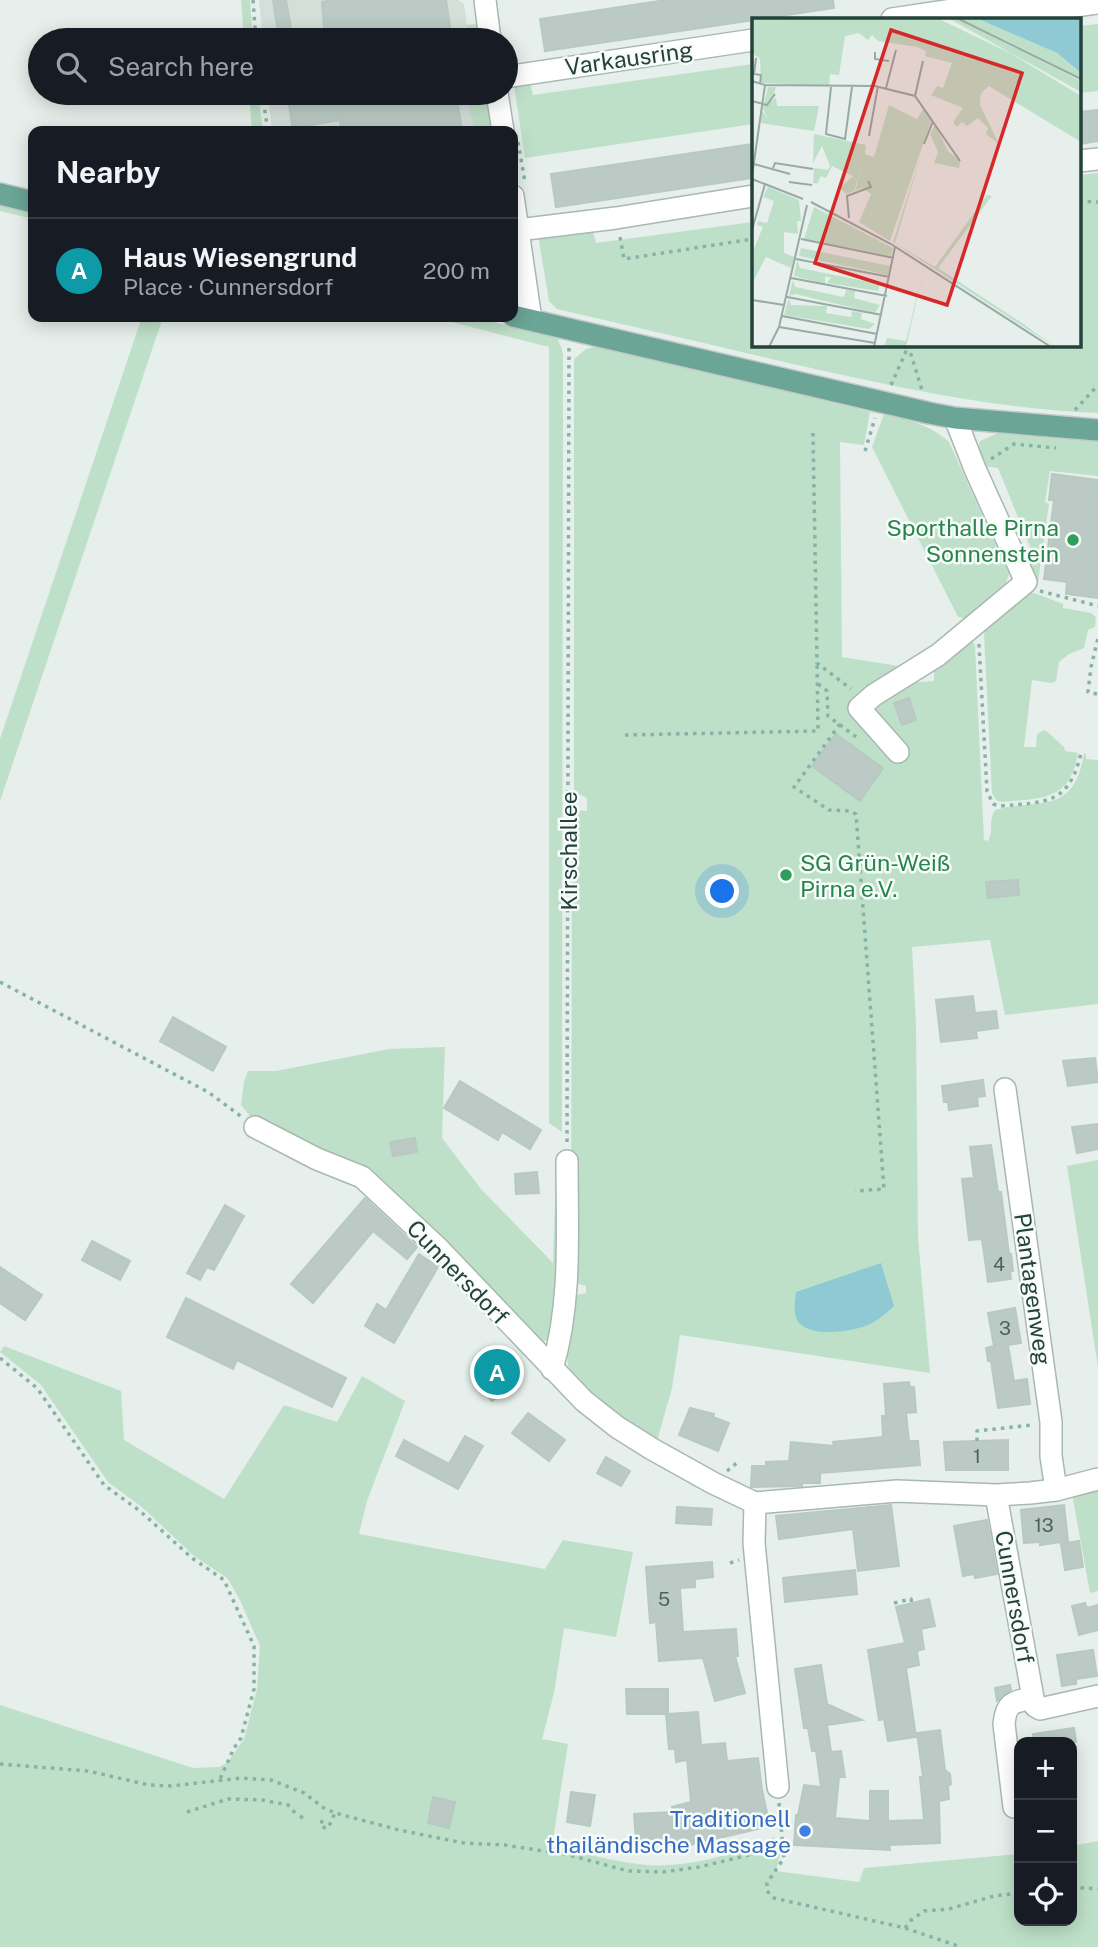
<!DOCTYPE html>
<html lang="en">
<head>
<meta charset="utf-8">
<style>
	:root { --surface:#171b24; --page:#242831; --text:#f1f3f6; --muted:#9ea1a6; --line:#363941; --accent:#db2777 }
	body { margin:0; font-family:"Public Sans",sans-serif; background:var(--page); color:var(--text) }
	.controls { position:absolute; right:21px; bottom:21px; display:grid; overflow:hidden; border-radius:14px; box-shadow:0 4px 18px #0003 }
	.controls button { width:63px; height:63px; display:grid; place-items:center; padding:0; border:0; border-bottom:2px solid var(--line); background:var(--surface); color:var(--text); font:35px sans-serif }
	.you { position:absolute; left:723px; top:892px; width:24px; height:24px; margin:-18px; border:5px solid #fff; border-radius:50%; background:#1a73e8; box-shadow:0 0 0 10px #1a73e833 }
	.badge { display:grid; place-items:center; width:46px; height:46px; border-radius:50%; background:var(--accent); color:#fff; font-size:23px; font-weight:700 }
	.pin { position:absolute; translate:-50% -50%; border:4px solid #fff; box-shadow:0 2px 7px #0006 }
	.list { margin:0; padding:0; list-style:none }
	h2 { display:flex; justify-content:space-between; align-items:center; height:91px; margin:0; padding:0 28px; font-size:30px }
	h2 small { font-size:23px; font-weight:400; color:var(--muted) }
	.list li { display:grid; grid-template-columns:46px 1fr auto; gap:21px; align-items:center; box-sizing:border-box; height:105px; padding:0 28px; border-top:2px solid var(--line) }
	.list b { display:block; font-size:26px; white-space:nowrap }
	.list p { margin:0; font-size:23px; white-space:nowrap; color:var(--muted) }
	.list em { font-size:23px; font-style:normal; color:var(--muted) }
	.icon { flex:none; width:38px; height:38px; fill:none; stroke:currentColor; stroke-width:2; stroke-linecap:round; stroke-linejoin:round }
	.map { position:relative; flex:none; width:1098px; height:1947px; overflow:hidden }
	.search { position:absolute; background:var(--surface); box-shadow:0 4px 18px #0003; left:28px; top:28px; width:490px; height:77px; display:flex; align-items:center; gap:18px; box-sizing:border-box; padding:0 24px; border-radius:38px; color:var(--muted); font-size:26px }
	.panel { position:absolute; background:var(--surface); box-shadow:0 4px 18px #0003; left:28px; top:126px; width:490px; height:196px; border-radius:14px }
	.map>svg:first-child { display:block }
	.built { fill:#d4dfda }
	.green { fill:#bfe0c8 }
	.water { fill:#8ec9d4 }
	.building { fill:#bbcac4; stroke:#b8c9c2; stroke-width:2 }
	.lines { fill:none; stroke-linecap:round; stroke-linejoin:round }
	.minor-casing { stroke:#a8b8b2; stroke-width:24 }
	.major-casing { stroke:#c2cac8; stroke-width:24 }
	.path { stroke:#86b3a5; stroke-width:3.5; stroke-dasharray:3.5 5; stroke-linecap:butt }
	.minor { stroke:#fff; stroke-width:21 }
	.major { stroke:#6aa596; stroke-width:21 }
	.leisure-dot { fill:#2e9e5b; stroke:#f7fbf9; stroke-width:2.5 }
	.shop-dot { fill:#3f7fe0; stroke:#f7fbf9; stroke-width:2.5 }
	.labels { text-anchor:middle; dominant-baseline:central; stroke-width:5; stroke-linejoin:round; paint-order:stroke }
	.number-label { font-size:19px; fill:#4a645c }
	.street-label { font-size:23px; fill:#24423a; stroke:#f7fbf9 }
	.leisure-label { font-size:23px; fill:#27864d; stroke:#f7fbf9; text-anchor:end }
	.shop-label { font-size:23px; fill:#366cbe; stroke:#f7fbf9; text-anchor:end }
	.inset-river { fill:none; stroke:#8ec9d4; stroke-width:3.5 }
	.inset-road { fill:none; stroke:#98aaa4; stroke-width:2 }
	.view { fill:#d62828; fill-opacity:0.15; stroke:#d62828; stroke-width:3.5 }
	.inset-edge { fill:none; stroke:#24423a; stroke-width:3.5 }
</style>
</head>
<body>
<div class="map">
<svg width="1098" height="1947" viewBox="0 0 1098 1947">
	<rect width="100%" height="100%" fill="#e6efeb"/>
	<path class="built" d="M259,0H458L464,4L467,25L462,34L463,40H263Z
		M268,93H458L459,101L468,100L474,131H272Z"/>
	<path class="green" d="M241,0H250L253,40H244Z
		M479,24L481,40H463L462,34L467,25Z
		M1098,24V91L1079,93V26Z
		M753,64V124L525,158L514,85L530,82L533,95Z
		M249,93H258L263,131H252Z
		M458,93H488L493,131H474L468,100L459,101Z
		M1098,173V413C994,409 891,386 789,363C712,345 634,327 557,309L549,301L538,235L592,227L596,243L753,222V345H1079V175Z
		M0,201L33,209V219L0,211Z
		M142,317H163L0,801V739Z
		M432,317H474L558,339L563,353L562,1132L549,1123V347Z
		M599,346L870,412L864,445L840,442L842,657L904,667L907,683L934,681V670L968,643L973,642L975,646L984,840L988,841C994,831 988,820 995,810C1040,798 1074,816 1084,753L1086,754V759L1098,760V1004L1005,1015L990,940L912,947L916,1024L918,1238L930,1373L680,1335L672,1388L657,1441L618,1418L570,1379L566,1351L576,1295L586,1293V1286L573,1282L571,1268L572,866L574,810L587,811V798L574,792V359L586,349Z
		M884,414C909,421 928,423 949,442L1009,574L1005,586L969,619L958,617L872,447Z
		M998,433L1098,441V476L1050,471L1045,502L1049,504L1038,582L1031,578L1022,562L1037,564L998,468L982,466L977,450L980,441Z
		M1027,593H1034L1063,604V608L1091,613L1096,617L1095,627L1088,630L1084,648L1069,654L1059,662L1056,681L1051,683L1032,680L1024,747H1036L1037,734L1045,730L1064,747L1065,751L1078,753C1070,801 1043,798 1002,802L997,801L992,793L984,635L986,627Z
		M445,1047L442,1138L481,1189L553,1263L556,1169L563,1176L553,1338L541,1342L529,1334L403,1200L366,1171L255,1122L241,1105L244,1082L248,1071H276L389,1049Z
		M1098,1160V1367L1067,1166Z
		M4,1346L121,1391L124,1440L224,1499L284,1405L337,1422L362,1376L405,1401L367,1501L359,1534L545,1569L563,1540L633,1552L616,1637L564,1628L554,1693L542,1739L568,1744L552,1846C581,1852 618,1863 647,1865C687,1868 739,1854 774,1837L780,1855L776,1871L859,1882L864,1868L1019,1854V1921H1072V1846L1098,1841V1947H0V1705L193,1768L219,1767L228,1762L244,1739L257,1689L260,1646L239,1598L227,1578L194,1556L143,1508L108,1482L41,1385L0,1352Z
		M1098,1486V1591L1090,1593L1072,1494Z"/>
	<path class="water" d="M881,1263L894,1306C887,1312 880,1319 872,1323C856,1332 807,1339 797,1320C793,1311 795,1301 796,1292Z"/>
	<path class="building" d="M273,0H286L293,40H279Z
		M333,0H446L452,40H325L322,2Z
		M666,0H833L834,8L545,51L540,19Z
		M287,93H456L462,131H341L340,120L306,126V131H293Z
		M1098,110V141L1079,144V112Z
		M753,144V178L556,207L551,174Z
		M1052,474L1098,480V598L1066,594L1067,582L1044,579L1054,500H1049Z
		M909,698L916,720L902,725L894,703Z
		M836,734L883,768L860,801L812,766Z
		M1018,880L1019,895L988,898L986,882Z
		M973,996L975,1013L996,1011L998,1028L976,1031L977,1038L941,1042L936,1000Z
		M173,1017L226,1047L213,1071L160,1041Z
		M1095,1058L1098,1082L1068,1086L1063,1061Z
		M983,1080L985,1096L977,1097L978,1106L949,1110L948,1102H944L942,1086Z
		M460,1081L541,1130L530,1149L502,1132L498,1140L444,1108Z
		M1098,1124V1149L1077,1153L1072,1127Z
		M415,1138L417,1152L393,1156L390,1142Z
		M991,1145L998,1192H1001L1009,1254H1011L1013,1271L1010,1272L1011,1279L988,1282L982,1239L969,1240L962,1179L974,1178L970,1147Z
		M537,1172L539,1193L516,1194L515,1174Z
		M365,1198L417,1247L407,1259L373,1231L313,1303L291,1284Z
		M225,1205L244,1216L214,1270L207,1267L200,1280L187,1273Z
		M92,1241L130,1261L120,1280L82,1260Z
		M419,1254L438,1267L394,1343L365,1326L377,1304L386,1310Z
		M0,1267L42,1295L25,1320L0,1303Z
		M186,1298L346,1378L332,1407L237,1360L233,1369L167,1337Z
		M1015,1308L1021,1343L1008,1345L1014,1381L1027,1379L1030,1404L998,1408L991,1361H988L986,1348L994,1346L988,1313Z
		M496,1347L522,1377L492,1401L476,1382L481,1377L472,1367Z
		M909,1382L910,1387H914L916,1412L906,1413L909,1441H918L920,1465L820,1473V1483H802V1486L751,1487L752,1466H766V1462L789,1461L791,1442L834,1446L833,1442L883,1437L882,1416H886L884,1384Z
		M690,1408L714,1414L713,1417L729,1423L718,1451L679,1435Z
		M528,1413L565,1440L549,1461L512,1433Z
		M465,1436L483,1446L458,1489L396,1456L404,1440L449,1464Z
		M1008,1440V1470H946L944,1442Z
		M606,1457L630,1471L621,1486L597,1473Z
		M891,1505L899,1566L858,1571L853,1529L779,1539L776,1516Z
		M1064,1505L1068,1541L1040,1545V1542L1024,1543L1021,1510Z
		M677,1507L712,1509L711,1525L676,1523Z
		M987,1520L997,1574L975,1578L974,1574L963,1576L954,1526Z
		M1079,1541L1083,1567L1065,1570L1061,1544Z
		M712,1562L713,1577L695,1579V1587L680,1588L683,1632L736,1629L738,1656H735L745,1693L715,1701L703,1658L659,1661L656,1622L650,1623L646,1567Z
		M855,1570L857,1594L785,1602L783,1578Z
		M929,1599L935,1626L921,1629L924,1649L917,1651L919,1665L906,1668L916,1737L888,1741L884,1719L879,1720L868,1650L905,1643L896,1607Z
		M1085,1603L1087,1608L1098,1605V1630L1079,1635L1072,1606Z
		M1093,1650L1097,1676L1076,1679V1684L1062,1686L1057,1655Z
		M821,1665L827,1704L862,1720L827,1725L831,1752L841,1751L845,1777H839L835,1818L870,1821V1791H888V1821L924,1820L920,1777H923L917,1733L940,1730L945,1770L950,1774L951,1784L948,1786L949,1799L939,1801L940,1843L889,1845L890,1850L794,1845L796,1815H798L804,1785L821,1787L816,1751H812L808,1728H804L795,1669Z
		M1010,1685L1011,1690L997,1701L995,1688Z
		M626,1689H668V1714L698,1712L701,1745L725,1743L727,1761L758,1758L762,1790L770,1826L681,1847L679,1843L670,1845L669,1838L636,1840L634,1814L674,1812L672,1807L691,1802L687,1760L676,1762L675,1749H669L666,1714H668H627Z
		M1074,1728L1076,1742H1034L1033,1734Z
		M571,1792L595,1795L590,1826L567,1822Z
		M433,1797L455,1802L449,1828L428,1823Z"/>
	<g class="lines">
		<g class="minor-casing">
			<path id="minor" d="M485,0L490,40
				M892,19L959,9L1061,8L1098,3
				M506,77L753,40
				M497,93L503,131
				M1079,161L1098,159
				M513,196L531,320
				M518,230L616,218L753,196
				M898,752L859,708L874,695L938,655L1026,582L975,469L955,418
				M1005,1089L1051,1422V1456L1056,1490
				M255,1127L317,1159L362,1177L438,1248L584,1401L617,1427L652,1449L713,1483L755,1503L897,1491L996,1495L1030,1493L1056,1490L1098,1479
				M552,1369C572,1302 567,1231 567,1161
				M996,1495L1033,1698C1013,1702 1006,1702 1004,1724L1014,1807
				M755,1503L754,1543L778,1787
				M1033,1698L1035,1706L1040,1709L1098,1696"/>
		</g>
		<g class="major-casing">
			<path id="major" d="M0,194L33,202
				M513,316L929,413L955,418L1098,430"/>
		</g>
		<path class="path" d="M253,0L256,40
			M262,93L268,131
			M518,142L525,182
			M1079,201L1098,202
			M620,237L624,259L753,239
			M908,345L923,393
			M891,385L908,347
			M1075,410L1098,385
			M813,433L817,663L851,689
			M865,451L875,418
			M991,459L1014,444L1056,448
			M1040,591L1098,606
			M979,644L987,791L993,804L1000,806C1046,802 1069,805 1081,753
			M818,684L827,691L828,716L859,739
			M1097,694L1088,692L1091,667L1098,638
			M840,724L794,787L829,810L850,811L856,814L884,1189L855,1191
			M625,735L818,731L817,663
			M0,982L208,1092L242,1117
			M567,1142L569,348
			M0,1358L37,1388L104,1485L140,1511L192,1558L224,1580L254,1646V1689L241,1738L234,1748L220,1779
			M977,1441V1431L1032,1425
			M727,1471L739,1461
			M730,1563L739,1560
			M894,1603L911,1599L912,1603
			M0,1764L88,1771L149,1785L171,1786L242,1778L271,1780L304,1793L324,1808L335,1813L399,1830L464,1843L505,1845L569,1855L628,1871L663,1872L699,1867L782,1847
			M779,1803L784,1858L767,1883V1891L774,1898L905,1928L961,1947
			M187,1812L228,1799L262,1800L288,1805L297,1815
			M300,1816L303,1818
			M322,1820L321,1827L328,1828L335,1813
			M1072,1887L1098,1889
			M905,1928L910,1921L924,1911L949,1909L994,1896L1019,1893"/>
		<use href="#minor" class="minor"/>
		<use href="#major" class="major"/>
	</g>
	<g class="leisure-dot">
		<circle cx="1073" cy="540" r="7"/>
		<circle cx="786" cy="875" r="7"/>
	</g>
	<circle class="shop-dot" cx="805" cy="1831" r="7"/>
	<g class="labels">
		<g class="number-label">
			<text x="999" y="1264">4</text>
			<text x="1005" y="1328">3</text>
			<text x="977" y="1456">1</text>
			<text x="1044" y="1525">13</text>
			<text x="664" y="1599">5</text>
		</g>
		<g class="street-label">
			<text transform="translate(629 58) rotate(-8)">Varkausring</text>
			<text transform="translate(568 851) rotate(-90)">Kirschallee</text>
			<text transform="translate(458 1272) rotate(46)">Cunnersdorf</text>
			<text transform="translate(1033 1289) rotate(82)">Plantagenweg</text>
			<text transform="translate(1015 1597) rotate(80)">Cunnersdorf</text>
		</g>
		<g class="leisure-label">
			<text x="1059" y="527">Sporthalle Pirna<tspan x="1059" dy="26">Sonnenstein</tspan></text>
			<text x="800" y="862" text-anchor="start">SG Grün-Weiß<tspan x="800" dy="26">Pirna e.V.</tspan></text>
		</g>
		<g class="shop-label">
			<text x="791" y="1818">Traditionell<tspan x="791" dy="26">thailändische Massage</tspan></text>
		</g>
	</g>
	<g transform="translate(752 18)">
		<rect width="329" height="329" fill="#e6efeb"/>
		<path d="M0,0H185L260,36L329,78V124L237,68L229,75L228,87L247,126L234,116L236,110L226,100L215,108L210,104L205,109L201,104L211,90L179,77L185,68L191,70L200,45L173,38L174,33L165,29L126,23L120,17L116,22L107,15L93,18L87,57L78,56L77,68L9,65L8,41L0,35ZM196,0H204L327,62L329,74ZM207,0H224L305,35L329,55V61ZM16,69H24L19,84L24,79L25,88H67L62,113L9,105L10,92L16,102L11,90ZM137,87L165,101L172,90L180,100L138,223L107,204L119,176L110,170L103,173L109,151L102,173L94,176L88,170L101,158L80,148L74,160L69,158L65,166L61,165L62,150L76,152L78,148L70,128L61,145L62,116L114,127L113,136L122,139ZM183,107L196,133L208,143L207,150L182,145L186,134L178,116ZM171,130L143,225L183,249L235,177L240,178L186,250L270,305L303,329L141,224ZM16,169L47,182L49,203H45L46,216L32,214V235L42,239L39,250L14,239L0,266V235L11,209L5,207L6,203L15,205L22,183L11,179ZM62,189L141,230L139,238L52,221ZM49,230L138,248L136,257L47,238ZM45,242L48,250L128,266L126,273L75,265L79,259H73V266L42,258ZM172,250L154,329H132L135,320L154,323ZM41,262L43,269L92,279L94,272L103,273L102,280L128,287L123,295L43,276L37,278ZM37,280L39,287L75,288L74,295L99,299L100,293L110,295L109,301L123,306L117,311L32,297Z" fill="#bfe0c8"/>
		<path d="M224,0H329V55L305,35Z" fill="#8ec9d4"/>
		<path class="inset-river" d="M266,0L329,34"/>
		<path class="inset-road" d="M205,0L329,61M123,34V41L137,43M4,40L2,56L9,57L8,66M0,63L13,67L123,68L163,78L208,143M79,69L74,116L93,121L100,69M134,70L144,32M163,78L171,43M0,83L15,87L23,76M117,118L126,68M172,126L181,103M2,146L38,156M21,150L23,145L61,151M0,158L13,67M0,161L51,181M37,164L60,167M59,184L139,226L299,329M97,200L95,178L119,169L116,163M0,212L13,166M49,221L142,240M44,241L138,259M39,260L135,278M35,279L130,297M0,282L32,287M30,298L125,316M27,309L123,325M17,329L27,309L55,187M122,329L143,229"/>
		<path class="view" d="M139,12L270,55L195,287L63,245Z"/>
		<rect width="329" height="329" class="inset-edge"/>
	</g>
</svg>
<div class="controls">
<button>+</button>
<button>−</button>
<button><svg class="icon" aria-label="locate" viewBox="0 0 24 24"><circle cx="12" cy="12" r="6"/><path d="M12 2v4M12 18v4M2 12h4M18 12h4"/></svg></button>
</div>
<div class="you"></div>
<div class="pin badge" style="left:497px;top:1372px;background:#0f9aa8">A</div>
<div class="search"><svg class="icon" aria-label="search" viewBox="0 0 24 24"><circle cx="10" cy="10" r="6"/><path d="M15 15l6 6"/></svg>Search here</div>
<section class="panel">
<h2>Nearby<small></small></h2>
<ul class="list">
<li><span class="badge" style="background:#0f9aa8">A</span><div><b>Haus Wiesengrund</b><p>Place · Cunnersdorf</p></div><em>200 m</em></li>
</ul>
</section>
</div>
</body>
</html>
